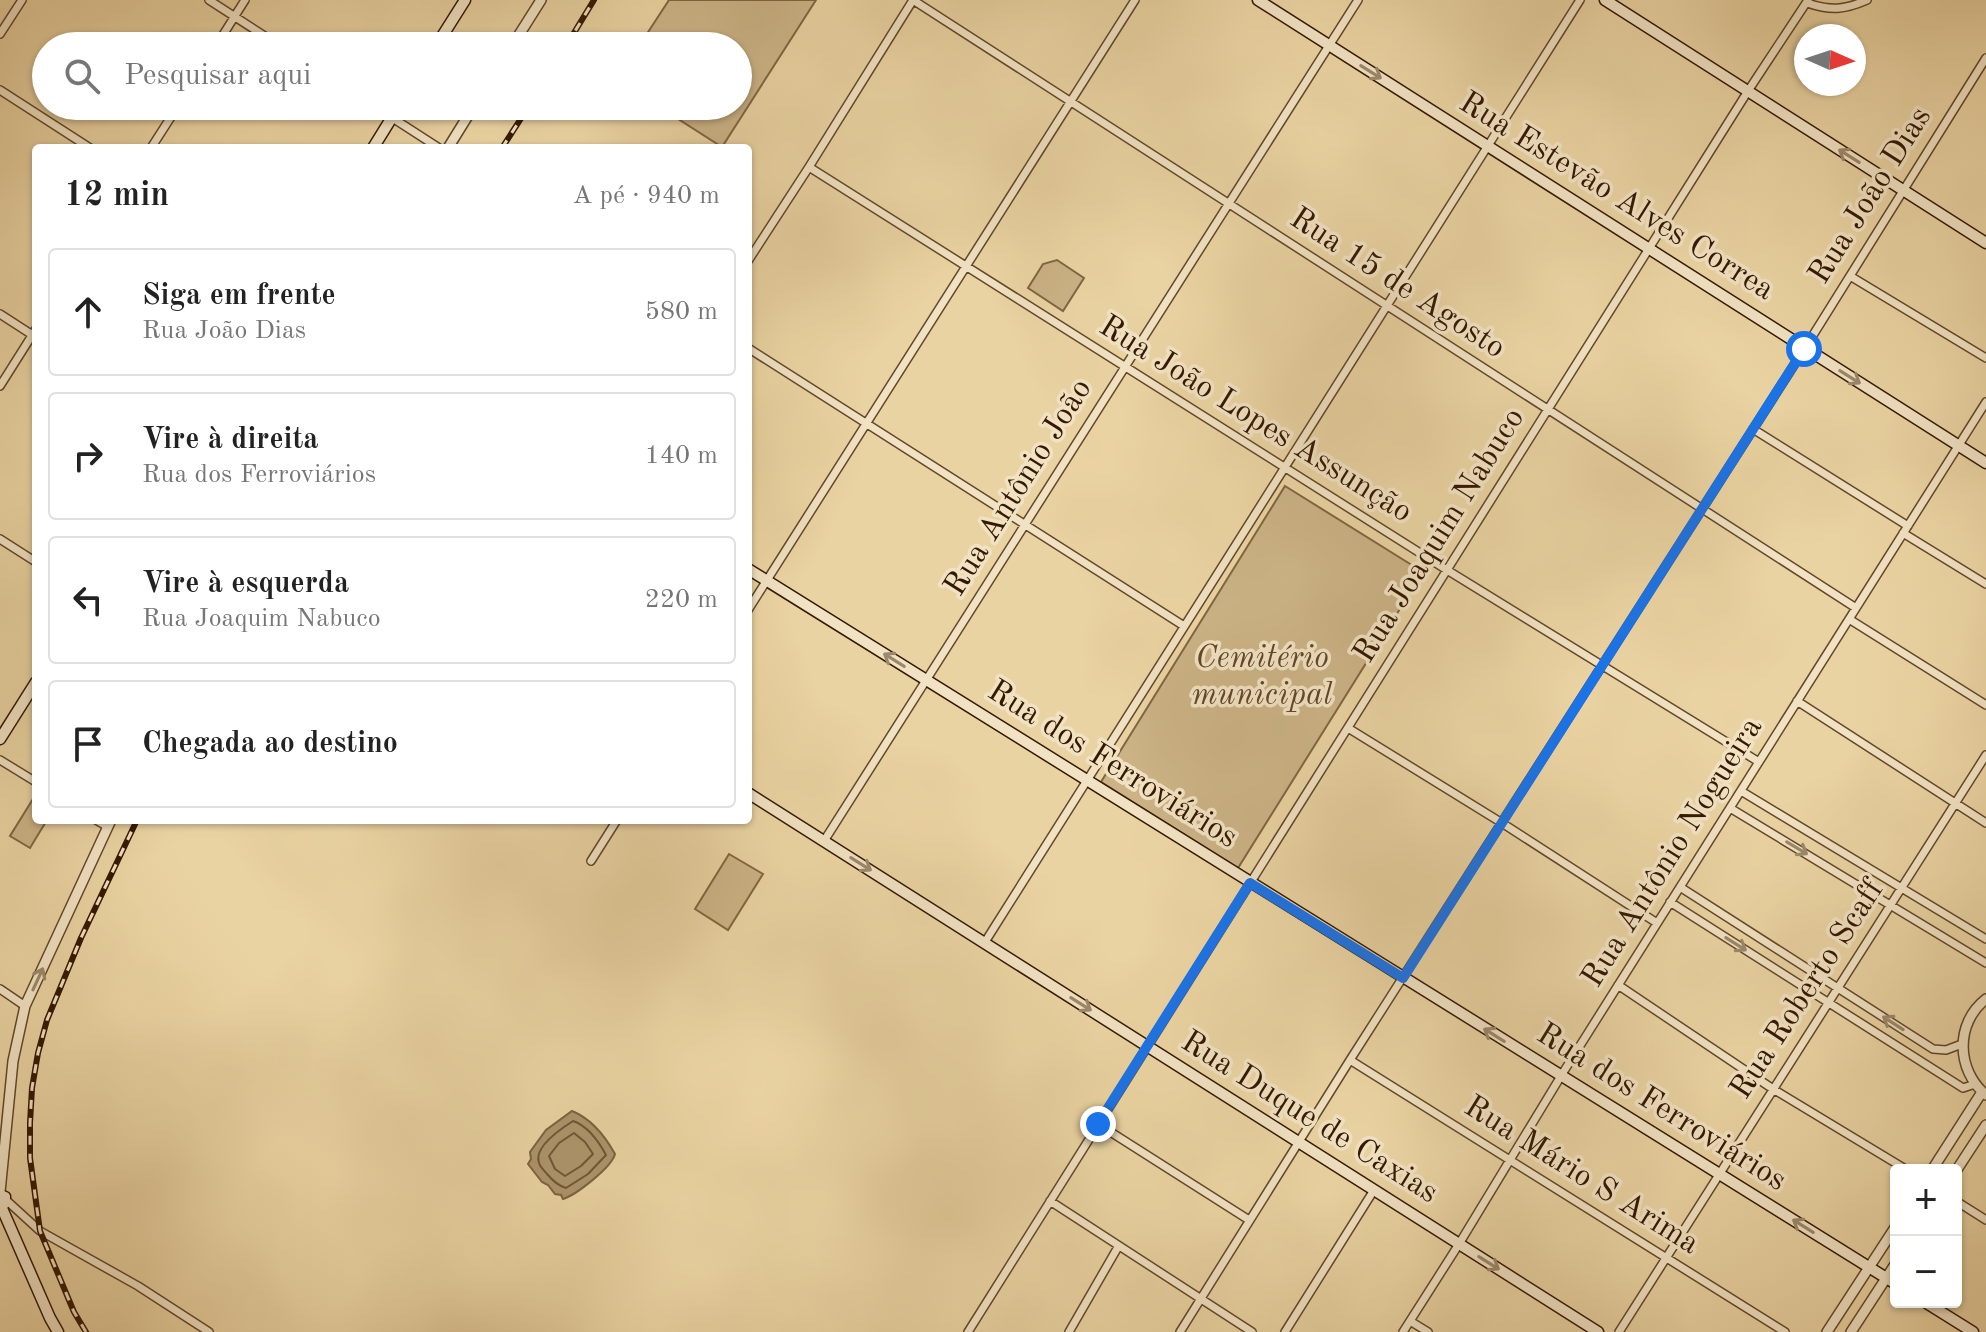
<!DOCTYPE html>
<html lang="pt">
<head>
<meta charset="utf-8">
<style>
	:root { --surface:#fff; --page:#f6f6f6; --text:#222; --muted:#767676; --line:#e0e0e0 }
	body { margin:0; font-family:"Old Standard TT",serif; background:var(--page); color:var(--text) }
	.controls { position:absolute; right:24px; bottom:24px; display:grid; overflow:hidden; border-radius:8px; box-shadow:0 2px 6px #0004 }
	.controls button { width:72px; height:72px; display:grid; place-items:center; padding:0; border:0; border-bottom:2px solid var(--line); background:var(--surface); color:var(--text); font:40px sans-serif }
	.compass { position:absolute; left:1794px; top:24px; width:72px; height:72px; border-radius:50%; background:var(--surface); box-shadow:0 2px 6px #0004; rotate:93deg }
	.stop { position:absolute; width:24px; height:24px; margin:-18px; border:6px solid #1a73e8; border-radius:50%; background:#fff }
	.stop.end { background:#1a73e8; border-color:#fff; box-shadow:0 2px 8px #0008 }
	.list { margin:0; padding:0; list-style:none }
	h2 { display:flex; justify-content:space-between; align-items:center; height:104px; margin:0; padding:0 32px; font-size:34px }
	h2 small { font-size:26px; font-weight:400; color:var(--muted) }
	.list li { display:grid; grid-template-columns:52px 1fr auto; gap:24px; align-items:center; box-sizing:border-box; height:128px; margin:0 16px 16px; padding:0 16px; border:2px solid var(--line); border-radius:8px }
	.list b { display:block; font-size:30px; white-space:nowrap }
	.list p { margin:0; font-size:26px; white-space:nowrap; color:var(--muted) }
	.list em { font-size:26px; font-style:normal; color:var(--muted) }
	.icon { flex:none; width:44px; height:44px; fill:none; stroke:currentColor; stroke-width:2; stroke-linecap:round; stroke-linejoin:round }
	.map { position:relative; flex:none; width:1986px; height:1332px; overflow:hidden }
	.search { position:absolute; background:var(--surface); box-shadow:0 2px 6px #0004; left:32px; top:32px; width:720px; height:88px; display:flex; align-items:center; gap:20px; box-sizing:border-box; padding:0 28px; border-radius:44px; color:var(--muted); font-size:30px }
	.panel { position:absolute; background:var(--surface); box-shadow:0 2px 6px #0004; left:32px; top:144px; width:720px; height:680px; border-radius:8px }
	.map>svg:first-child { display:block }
	.green { fill:#cbb386; stroke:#806643; stroke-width:2 }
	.water { fill:#ac946b; stroke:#7c6340; stroke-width:2 }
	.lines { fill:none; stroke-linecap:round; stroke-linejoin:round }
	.shore { stroke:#705636; stroke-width:2 }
	.minor-casing { stroke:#624828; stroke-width:10 }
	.tertiary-casing { stroke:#624828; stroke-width:12 }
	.secondary-casing { stroke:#341900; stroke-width:13 }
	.minor { stroke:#f1e2c3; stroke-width:7 }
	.tertiary { stroke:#f1e2c3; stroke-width:9 }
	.secondary { stroke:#f1e2c3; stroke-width:10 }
	.rail-casing { stroke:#341900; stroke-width:6 }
	.rail { stroke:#f1e2c3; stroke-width:3; stroke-dasharray:9; stroke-linecap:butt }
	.oneway { stroke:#9c886b }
	.route { stroke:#1a73e8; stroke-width:10 }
	.labels { text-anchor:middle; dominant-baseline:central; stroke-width:7; stroke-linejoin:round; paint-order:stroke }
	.street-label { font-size:32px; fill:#341900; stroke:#f1e2c3 }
	.park-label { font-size:32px; font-style:italic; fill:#614728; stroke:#f1e2c3 }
</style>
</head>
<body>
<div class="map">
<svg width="1986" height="1332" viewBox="0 0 1986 1332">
	<rect width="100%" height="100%" fill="#ead3a2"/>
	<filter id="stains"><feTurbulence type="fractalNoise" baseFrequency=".0025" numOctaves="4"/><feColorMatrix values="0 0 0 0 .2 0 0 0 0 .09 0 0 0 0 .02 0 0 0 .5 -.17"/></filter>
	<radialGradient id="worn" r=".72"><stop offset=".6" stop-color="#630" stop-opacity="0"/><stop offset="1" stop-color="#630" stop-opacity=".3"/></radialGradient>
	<path class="green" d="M669,0H816L722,147L658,106H738V46H639Z
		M1057,260L1084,278L1063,311L1028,288L1043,264Z
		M1285,486L1423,572L1238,868L1101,782Z
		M33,799L36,801V820H47L30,848L10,836Z
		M729,854L763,874L728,930L695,909Z"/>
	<path class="water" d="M572,1111C592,1119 605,1136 615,1154C612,1167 576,1195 563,1199L561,1195L555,1194L548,1185L542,1182L528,1164L531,1159L530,1152L546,1130Z"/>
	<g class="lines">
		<path class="shore" d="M573,1121C588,1126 599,1142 606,1155L588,1174L566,1188C559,1186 552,1180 547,1174C544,1170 540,1167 539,1163C533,1147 562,1128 573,1121Z
			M574,1133L585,1142L593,1154L581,1166L565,1176L555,1169L549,1156L559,1143Z"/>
		<g class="minor-casing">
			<path id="minor" d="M209,0L280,46
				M913,0L1856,608
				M1807,3C1831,11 1844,10 1867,0
				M0,34L22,0
				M216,46L245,0
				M0,90L90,148
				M374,106L439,148
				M151,148L178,106
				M809,167L1447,570L1759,762
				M748,261L809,167L913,0
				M1850,276L1986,358
				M0,314L34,336
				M748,348L1184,626
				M0,386L36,329
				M1753,429L1908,526
				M1903,533L1986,584
				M0,539L36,562
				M748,610L1135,0
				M1849,619L1986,705
				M1797,701L1986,823
				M1348,728L1502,823L1657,923
				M0,760L36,782
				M1741,791L1986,939
				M1730,808L1986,963
				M96,820L108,827
				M824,841L1358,0
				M591,861L617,820
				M1680,887L1933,1049L1946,1050L1962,1044
				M1670,902L1963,1088L1975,1084
				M985,942L1580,0
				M1618,985L1773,1089L1907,1170
				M0,989L25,1006
				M1350,1060L1785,1332
				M1098,1124L1249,1220
				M5,1199L40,1231L138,1286L209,1332
				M1050,1201L1252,1332
				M1956,1201L1986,1220
				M1410,1321L1428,1332
				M968,1332L1748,91L1808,0
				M1069,1332L1118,1247
				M1180,1332L1350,1060L1805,348L1986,58
				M1285,1332L1374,1190
				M1403,1332L1459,1244L1564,1071L1986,402
				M1619,1332L1986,755"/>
		</g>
		<g class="tertiary-casing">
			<path id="tertiary" d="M512,46L541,0
				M448,148L474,106
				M1986,999C1955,1023 1956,1070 1986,1095
				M1932,1170L1982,1092
				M1956,1171L1986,1125
				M0,1192L13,1061L25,1006L111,820
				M1827,1332L1896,1226
				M1851,1332L1896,1263"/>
		</g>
		<g class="secondary-casing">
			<path id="secondary" d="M1258,0L1986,463
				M1605,0L1986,243
				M436,46L465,0
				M373,148L399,106
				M748,569L1896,1284
				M0,739L36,682
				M748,793L1598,1332
				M0,1195L5,1197L4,1204L0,1206
				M1,1206L50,1318L58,1332
				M1925,1302L1973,1332"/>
		</g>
		<use href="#minor" class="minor"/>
		<use href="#tertiary" class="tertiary"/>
		<use href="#secondary" class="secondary"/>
		<g class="rail-casing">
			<path id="rail" d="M566,46L594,0
				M502,148L529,106
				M86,1332L74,1312L40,1231L30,1158V1123L32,1088L38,1053L47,1020L81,938L137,820"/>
		</g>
		<use href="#rail" class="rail"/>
	</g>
	<defs><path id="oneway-shaft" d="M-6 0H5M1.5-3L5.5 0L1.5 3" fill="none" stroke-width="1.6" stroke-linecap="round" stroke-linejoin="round" transform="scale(2)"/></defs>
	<g class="oneway">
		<use href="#oneway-shaft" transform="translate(1371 72) rotate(32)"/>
		<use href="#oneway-shaft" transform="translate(1849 156) rotate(-148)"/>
		<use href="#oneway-shaft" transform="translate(1850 377) rotate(32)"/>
		<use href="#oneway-shaft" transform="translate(894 660) rotate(-148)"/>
		<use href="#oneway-shaft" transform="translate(1797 848) rotate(31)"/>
		<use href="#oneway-shaft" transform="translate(861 864) rotate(32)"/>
		<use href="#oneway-shaft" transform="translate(1736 944) rotate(32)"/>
		<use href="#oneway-shaft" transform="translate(38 979) rotate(-65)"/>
		<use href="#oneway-shaft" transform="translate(1081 1004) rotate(32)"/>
		<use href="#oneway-shaft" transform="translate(1893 1023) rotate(-147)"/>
		<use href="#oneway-shaft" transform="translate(1494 1035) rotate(-148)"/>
		<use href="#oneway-shaft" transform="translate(1803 1226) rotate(-148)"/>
		<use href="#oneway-shaft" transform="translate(1489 1263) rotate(32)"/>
	</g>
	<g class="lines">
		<path class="route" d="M1098,1124L1250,883L1403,978L1804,349"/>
	</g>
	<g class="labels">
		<g class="street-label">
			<text transform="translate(1871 196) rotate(-58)">Rua João Dias</text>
			<text transform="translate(1616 197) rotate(32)">Rua Estevão Alves Correa</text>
			<text transform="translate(1397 284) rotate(33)">Rua 15 de Agosto</text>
			<text transform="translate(1255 420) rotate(32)">Rua João Lopes Assunção</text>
			<text transform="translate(1019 488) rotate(-58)">Rua Antônio João</text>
			<text transform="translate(1440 536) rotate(-58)">Rua Joaquim Nabuco</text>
			<text transform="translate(1112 765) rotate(32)">Rua dos Ferroviários</text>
			<text transform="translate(1673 853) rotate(-58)">Rua Antônio Nogueira</text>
			<text transform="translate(1808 990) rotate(-57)">Rua Roberto Scaff</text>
			<text transform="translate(1661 1108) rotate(32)">Rua dos Ferroviários</text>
			<text transform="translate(1309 1118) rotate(32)">Rua Duque de Caxias</text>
			<text transform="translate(1581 1176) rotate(32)">Rua Mário S Arima</text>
		</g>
		<g class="park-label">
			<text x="1262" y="659">Cemitério<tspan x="1262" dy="37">municipal</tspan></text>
		</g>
	</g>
	<rect width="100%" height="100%" filter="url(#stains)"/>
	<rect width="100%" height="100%" fill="url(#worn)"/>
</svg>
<div class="controls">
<button>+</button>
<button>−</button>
</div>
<svg class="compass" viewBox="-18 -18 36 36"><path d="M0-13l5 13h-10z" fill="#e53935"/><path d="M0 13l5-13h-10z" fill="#767676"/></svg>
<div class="stop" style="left:1804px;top:349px"></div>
<div class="stop end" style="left:1098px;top:1124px"></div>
<div class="search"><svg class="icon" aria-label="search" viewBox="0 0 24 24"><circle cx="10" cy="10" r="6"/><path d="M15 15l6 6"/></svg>Pesquisar aqui</div>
<section class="panel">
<h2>12 min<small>A pé · 940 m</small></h2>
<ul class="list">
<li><svg class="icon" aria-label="ahead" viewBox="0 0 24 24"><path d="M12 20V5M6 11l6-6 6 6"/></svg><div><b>Siga em frente</b><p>Rua João Dias</p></div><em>580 m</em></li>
<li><svg class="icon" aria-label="right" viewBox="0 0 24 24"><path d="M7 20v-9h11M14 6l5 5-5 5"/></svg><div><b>Vire à direita</b><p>Rua dos Ferroviários</p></div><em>140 m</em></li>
<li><svg class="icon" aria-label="left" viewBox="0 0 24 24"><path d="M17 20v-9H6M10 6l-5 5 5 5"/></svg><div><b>Vire à esquerda</b><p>Rua Joaquim Nabuco</p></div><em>220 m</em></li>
<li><svg class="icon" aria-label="arrive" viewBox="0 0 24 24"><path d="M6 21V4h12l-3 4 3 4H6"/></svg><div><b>Chegada ao destino</b></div></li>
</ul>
</section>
</div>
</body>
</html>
